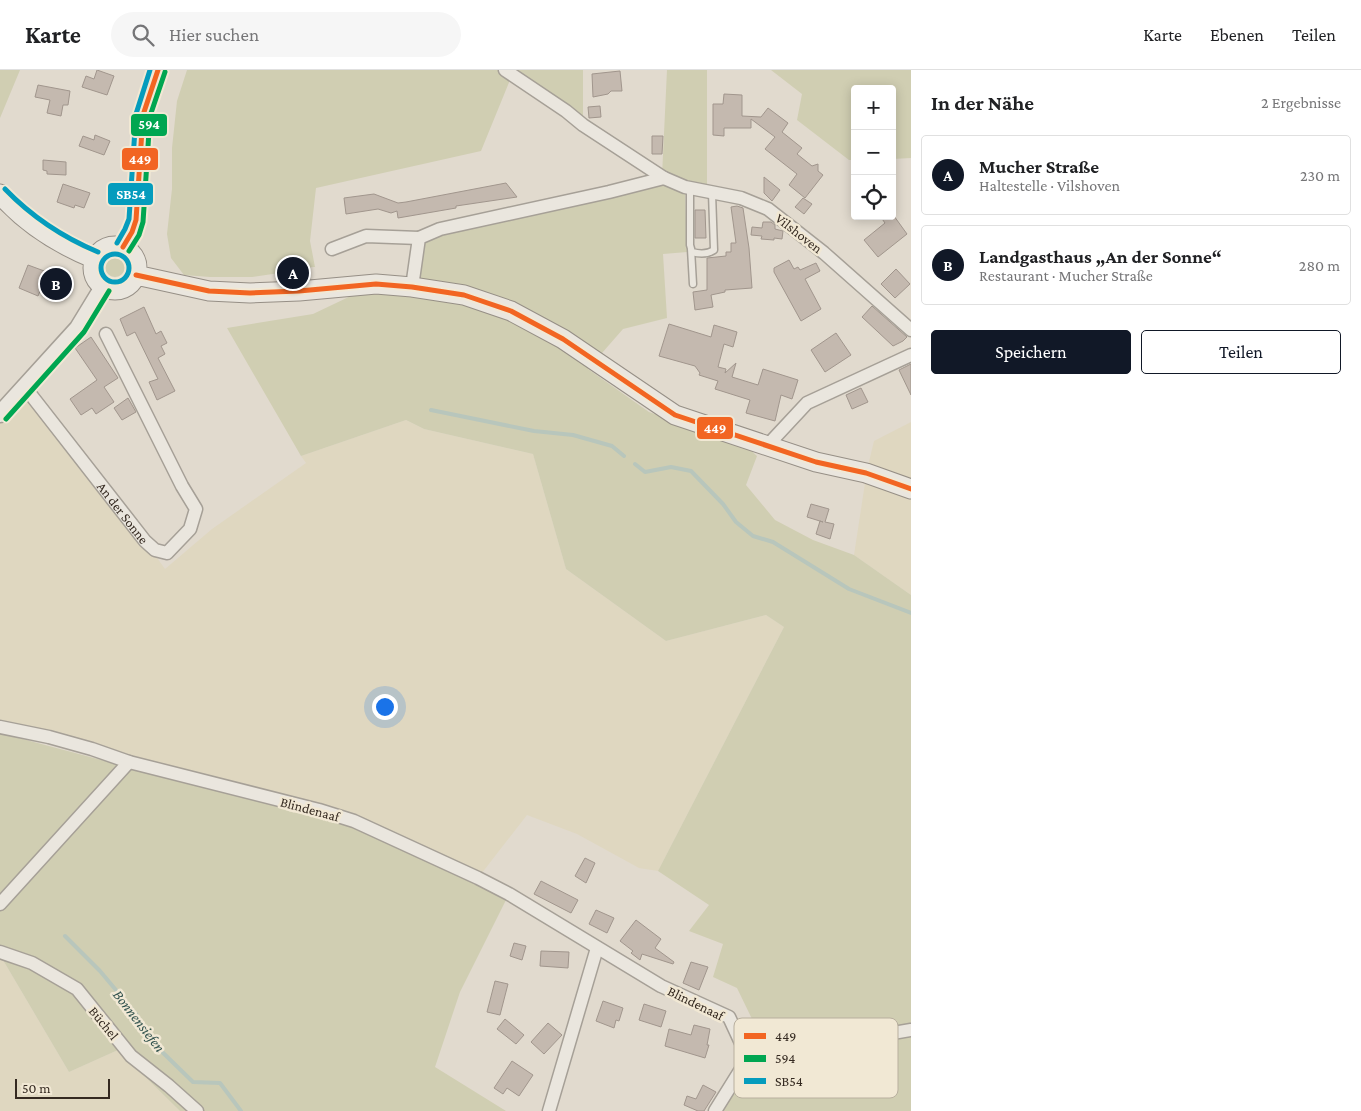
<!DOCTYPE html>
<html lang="de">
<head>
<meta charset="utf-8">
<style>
	:root { --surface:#fff; --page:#f6f6f6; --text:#202124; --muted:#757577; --line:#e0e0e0; --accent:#111827 }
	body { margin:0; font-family:"Crimson Pro",serif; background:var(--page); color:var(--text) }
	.controls { position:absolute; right:15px; top:15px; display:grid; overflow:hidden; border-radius:5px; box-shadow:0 2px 12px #0003 }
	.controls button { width:45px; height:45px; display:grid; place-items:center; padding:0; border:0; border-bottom:1px solid var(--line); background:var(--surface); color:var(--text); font:25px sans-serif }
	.scale { position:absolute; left:15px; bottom:12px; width:95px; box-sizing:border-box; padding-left:5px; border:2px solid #342920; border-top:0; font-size:14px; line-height:18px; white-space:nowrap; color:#342920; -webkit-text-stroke:4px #f1e8d4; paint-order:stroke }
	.you { position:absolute; left:384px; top:636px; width:18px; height:18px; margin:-12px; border:4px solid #fff; border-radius:50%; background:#1a73e8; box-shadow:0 0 0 8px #1a73e833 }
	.badge { display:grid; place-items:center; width:32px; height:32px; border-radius:50%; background:var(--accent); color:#fff; font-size:16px; font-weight:700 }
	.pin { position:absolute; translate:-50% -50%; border:2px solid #fff; box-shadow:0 1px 5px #0006 }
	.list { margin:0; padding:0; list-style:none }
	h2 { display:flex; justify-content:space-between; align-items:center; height:65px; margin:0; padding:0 20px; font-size:21px }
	h2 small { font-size:16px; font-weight:400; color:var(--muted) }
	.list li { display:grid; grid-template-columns:32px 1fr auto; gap:15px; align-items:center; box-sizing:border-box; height:80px; margin:0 10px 10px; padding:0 10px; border:1px solid var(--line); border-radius:5px }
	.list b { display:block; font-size:19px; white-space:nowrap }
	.list p { margin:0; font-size:16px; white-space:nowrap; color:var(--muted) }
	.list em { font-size:16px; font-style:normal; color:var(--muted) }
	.actions { display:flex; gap:10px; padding:15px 20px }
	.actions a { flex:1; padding:11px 0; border:1px solid var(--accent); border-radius:5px; text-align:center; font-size:18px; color:var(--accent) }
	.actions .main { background:var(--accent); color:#fff }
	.icon { flex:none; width:28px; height:28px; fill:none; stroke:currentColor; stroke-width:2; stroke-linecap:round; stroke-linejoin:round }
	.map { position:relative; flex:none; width:911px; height:1041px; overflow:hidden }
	header { display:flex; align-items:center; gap:30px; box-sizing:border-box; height:70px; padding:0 25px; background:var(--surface); border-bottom:1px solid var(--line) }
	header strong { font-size:24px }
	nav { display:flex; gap:28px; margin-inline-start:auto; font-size:18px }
	.search { width:350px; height:45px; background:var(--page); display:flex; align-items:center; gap:12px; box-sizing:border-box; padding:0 18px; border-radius:28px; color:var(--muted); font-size:19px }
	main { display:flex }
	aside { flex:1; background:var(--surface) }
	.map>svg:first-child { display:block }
	.farmland { fill:#dfd7c0 }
	.green { fill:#d0ceb2 }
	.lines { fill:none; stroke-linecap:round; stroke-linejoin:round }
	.stream { stroke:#b8c6bc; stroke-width:4 }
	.building { fill:#c4b9af; stroke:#a1968d }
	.service-casing { stroke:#a6a097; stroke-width:9 }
	.minor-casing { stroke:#a6a097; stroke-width:15 }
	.tertiary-casing { stroke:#a6a097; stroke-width:19 }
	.secondary-casing { stroke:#968f86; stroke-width:21 }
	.service { stroke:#eae6de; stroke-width:6 }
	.minor { stroke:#eae6de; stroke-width:12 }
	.tertiary { stroke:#eae6de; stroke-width:16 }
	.secondary { stroke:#eae6de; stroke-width:19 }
	.bus-1-casing { stroke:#f1e8d4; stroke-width:9 }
	.bus-2-casing { stroke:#f1e8d4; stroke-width:9 }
	.bus-3-casing { stroke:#f1e8d4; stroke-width:9 }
	.bus-1 { stroke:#f26522; stroke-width:5 }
	.bus-2 { stroke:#00a651; stroke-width:5 }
	.bus-3 { stroke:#059cbd; stroke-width:5 }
	.labels { text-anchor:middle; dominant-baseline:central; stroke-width:5; stroke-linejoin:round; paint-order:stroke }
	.street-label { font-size:14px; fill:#342920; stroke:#f1e8d4 }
	.water-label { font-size:15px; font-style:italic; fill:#31524e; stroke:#f1e8d4 }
	.key { fill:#f1e8d4; stroke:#b8af9e; stroke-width:1 }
	.key-label { font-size:14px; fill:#342920 }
	.line-badge { stroke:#f1e8d4; stroke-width:2 }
	.badge-label { font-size:14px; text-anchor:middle; font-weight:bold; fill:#fff }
</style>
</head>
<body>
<header>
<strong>Karte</strong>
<div class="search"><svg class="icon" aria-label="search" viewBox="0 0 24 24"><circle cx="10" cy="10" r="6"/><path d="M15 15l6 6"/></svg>Hier suchen</div>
<nav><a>Karte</a><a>Ebenen</a><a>Teilen</a></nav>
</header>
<main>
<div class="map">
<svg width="911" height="1041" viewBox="0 0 911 1041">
	<rect width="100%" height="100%" fill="#e1dace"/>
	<path class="farmland" d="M24,324L145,471L165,499L212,459L306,393L301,386L406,350L424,359L533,384L566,499L666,571L766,545L784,557L658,801L639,798L577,764L527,745L478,808L0,653V350Z
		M911,352V410L868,396L874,371Z
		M865,413L911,428V525L854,485Z
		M0,889L3,890L69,1002L118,980L180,1041H0Z"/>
	<path class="green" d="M0,0H20L0,48Z
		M187,0H583V55L512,5L481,81L316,118L310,171L315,197L295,198L286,202L252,207H210L184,205L171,188L167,164L172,119V78L177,31Z
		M667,0H707V122L685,117L687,182L663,184L667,248L623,259L588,299L649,342L746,376L757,386L746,415L775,450L813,470L854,485L911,525V1041H715L748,988L769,984L737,918L713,907L723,874L689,861L709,835L658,801L784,557L766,545L666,571L566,499L533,384L424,359L406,350L301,386L227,258L313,244L376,214L412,217L419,168L662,106Z
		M771,0H911V88L892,89V19H855V90H849L797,50L802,24Z
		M105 197a10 10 0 1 1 20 0a10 10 0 1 1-20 0Z
		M0,663L124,696L0,823Z
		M130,699L319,740L509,824L460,922L435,997L506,1041H180L118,980L69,1002L3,890L4,878L0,876V840Z"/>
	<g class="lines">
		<path class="stream" d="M431,340L534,361L573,365L612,376L624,386
			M635,394L645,402L671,397L691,401L723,434L736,452L753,466L773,472L849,519L911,543
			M65,866L100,901L136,944L155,975L193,1012L220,1013L241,1041"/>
	</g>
	<path class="building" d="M97,0L114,6L107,25L82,17L86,6L94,9Z
		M620,1L622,21H611L608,24L593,27L592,4Z
		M38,15L70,21L68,35H63L61,46L47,43L50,30L35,27Z
		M724,24L742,25V46L761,47L768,38L788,53L782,62L802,78L797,84L812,96L818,94V101L823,105L805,128L789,115L797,104L765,79L775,67L751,49V58H724V66L713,65V34H723Z
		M600,36L601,47L589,48L588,37Z
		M95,65L110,71L104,85L79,76L83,66L94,70Z
		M652,66H663L662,84H652Z
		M43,90L66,92V105L47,104V101L43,100Z
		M764,107L780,120L772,131L764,123Z
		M506,113L517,127L456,136V138L398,148L397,141L391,143L378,139L346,144L344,128L374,124L398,133L406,132Z
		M63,114L90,123L84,138L75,135L74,138L57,132Z
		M803,128L812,134L804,144L795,137Z
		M737,136L743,138L749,178L752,218L725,220V222L711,225L713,237L695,240L693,222L707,220V188L726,186V182H731V173H736L731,137Z
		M695,140H705L706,168H695Z
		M880,146H894L907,164L878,187L864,170L885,153Z
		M763,152H771L775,155V159L783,161L782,169L774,168V170L761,169L762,166L751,165L752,157L762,158Z
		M789,190L794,199L798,197L800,200L816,193L820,201L805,209L821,239L801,251L774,202V198Z
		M28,195L66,209L60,226L41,219L38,226L19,218Z
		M896,199L910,214L895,228L881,214Z
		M872,236L907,267L903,271L893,276L862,247Z
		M144,237L156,264L161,261L167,273L161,276L165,284L158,288L175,321L157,330L149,312L158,309L135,262L127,266L120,249Z
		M669,254L711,267L714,255L737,262L733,277L724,274L718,297L726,299L725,303L736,293L732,307L758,315L763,299L798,310L792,329L781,325L775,351L746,343L750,330L715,319L718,311L699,305L700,303L695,296L659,286Z
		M836,263L851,285L825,302L811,280Z
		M91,267L118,308L104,317L114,332L96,344L92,338L81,345L70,329L97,310L75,278Z
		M911,294V325L899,300Z
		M861,318L868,332L852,339L846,325Z
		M128,328L136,342L122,350L114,338Z
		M811,434L829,439L825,452L834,454L830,469L816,464L820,451L823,452L807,447Z
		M585,788L595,793L586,813L575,806Z
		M541,811L578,830L571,843L534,824Z
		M596,840L614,848L607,863L589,854Z
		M636,850L661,869L655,878L674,892L673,894L642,884L640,890L631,883L633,881L620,871Z
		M514,873L526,876L522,890L510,886Z
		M541,881L569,882L568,898L540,896Z
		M691,892L708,897L699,920L683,913Z
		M495,911L508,914L500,945L487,942Z
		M603,931L623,938L619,951L616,950L614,958L596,951Z
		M644,934L666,941L661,957L639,950Z
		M505,949L524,965L516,974L497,959Z
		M548,953L562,965L544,984L531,972Z
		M694,955L710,959L707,975H709L705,988L665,976L669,959L691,965Z
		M512,991L533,1005L519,1026L507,1018L503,1024L494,1018Z
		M703,1015L716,1022L704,1041H698L684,1035L687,1026L696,1029Z"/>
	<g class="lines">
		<g class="service-casing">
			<path id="service" d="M690,118V175L692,182C699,184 708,184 714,180L712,123
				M691,179L693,214"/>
		</g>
		<g class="minor-casing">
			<g id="minor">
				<path d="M505,0L566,41L583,55L664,108L685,117L741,128L768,139L824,183L911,260"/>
				<path d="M332,179L366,166L419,168"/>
				<path d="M412,217L419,168L440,159L609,122L664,108"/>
				<path id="s1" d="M24,316L145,471L155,480L167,483L190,459L196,439L182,416L106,264"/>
				<path d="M767,376L807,333L911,285"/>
				<path d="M0,657L49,667L92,679L129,692L319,740L354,751L478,808L509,824L661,916L729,947L748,988"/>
				<path d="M0,834L129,692"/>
				<path d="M0,882L32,893L77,919L131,986L169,1016L197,1041"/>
				<path d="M748,988L911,960"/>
				<path d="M549,1041L597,878"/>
				<path d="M715,1041L748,988"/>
			</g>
		</g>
		<g class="tertiary-casing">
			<path id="tertiary" d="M0,344L78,258L103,217"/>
		</g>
		<g class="secondary-casing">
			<path id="secondary" d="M0,124C26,154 58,174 95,189
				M93 198a22 22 0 1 1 44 0a22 22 0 1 1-44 0Z
				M123,177L132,162L136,150L143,45L158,0
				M136,205L209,221L250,223L299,221L376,214L412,217L464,225L511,241L563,269L675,345L816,392L866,403L911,419"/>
		</g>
		<use href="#service" class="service"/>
		<use href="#minor" class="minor"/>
		<use href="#tertiary" class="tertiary"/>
		<use href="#secondary" class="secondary"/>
		<g class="bus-1-casing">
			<path id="bus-1" d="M123,177L132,162L136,150L143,45L158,0
				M136,205L209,221L250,223L299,221L376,214L412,217L464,225L511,241L563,269L675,345L816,392L866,403L911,419"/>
		</g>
		<g class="bus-2-casing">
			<path id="bus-2" d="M129,181L139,165L143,152L150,46L165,2
				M6,349L84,262L109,221"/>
		</g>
		<g class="bus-3-casing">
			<path id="bus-3" d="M5,119C32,147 62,167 98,182
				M117,173L125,159L129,149L136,44L150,0
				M101 198a14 14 0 1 1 28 0a14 14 0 1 1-28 0Z"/>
		</g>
		<use href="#bus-1" class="bus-1"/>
		<use href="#bus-2" class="bus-2"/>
		<use href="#bus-3" class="bus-3"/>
	</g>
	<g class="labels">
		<g class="street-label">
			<text transform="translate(799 163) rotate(38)">Vilshoven</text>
			<text stroke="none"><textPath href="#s1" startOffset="161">An der Sonne</textPath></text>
			<text transform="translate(310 739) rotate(15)">Blindenaaf</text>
			<text transform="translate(696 933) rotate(26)">Blindenaaf</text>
			<text transform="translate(104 953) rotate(51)">Büchel</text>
		</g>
		<g class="water-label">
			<text transform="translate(139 951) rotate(52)">Bonnensiefen</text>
		</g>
	</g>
	<rect x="734" y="948" width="164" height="80" rx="8" class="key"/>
	<rect x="744" y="963" width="22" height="6" fill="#f26522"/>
	<rect x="744" y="985" width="22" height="7" fill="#00a651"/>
	<rect x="744" y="1008" width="22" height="6" fill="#059cbd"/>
	<g class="key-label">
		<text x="775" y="971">449</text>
		<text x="775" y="993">594</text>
		<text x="775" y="1016">SB54</text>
	</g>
	<g class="line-badge">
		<rect x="130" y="43" width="38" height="24" rx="5" fill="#00a651"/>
		<rect x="121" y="77" width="38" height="24" rx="5" fill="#f26522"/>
		<rect x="107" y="112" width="47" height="24" rx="5" fill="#059cbd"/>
		<rect x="696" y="346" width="38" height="24" rx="5" fill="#f26522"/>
	</g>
	<g class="badge-label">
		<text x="149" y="59">594</text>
		<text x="140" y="94">449</text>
		<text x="131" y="129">SB54</text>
		<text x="715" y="363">449</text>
	</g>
</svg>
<div class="controls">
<button>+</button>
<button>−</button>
<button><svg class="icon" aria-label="locate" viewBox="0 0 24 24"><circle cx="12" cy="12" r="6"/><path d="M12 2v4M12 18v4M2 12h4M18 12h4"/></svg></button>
</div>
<div class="scale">50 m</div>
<div class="you"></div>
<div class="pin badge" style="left:293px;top:203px">A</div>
<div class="pin badge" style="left:56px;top:214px">B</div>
</div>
<aside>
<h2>In der Nähe<small>2 Ergebnisse</small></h2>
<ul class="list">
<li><span class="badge">A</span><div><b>Mucher Straße</b><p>Haltestelle · Vilshoven</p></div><em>230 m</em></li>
<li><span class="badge">B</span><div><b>Landgasthaus „An der Sonne“</b><p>Restaurant · Mucher Straße</p></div><em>280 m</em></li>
</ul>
<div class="actions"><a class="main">Speichern</a><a>Teilen</a></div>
</aside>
</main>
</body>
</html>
